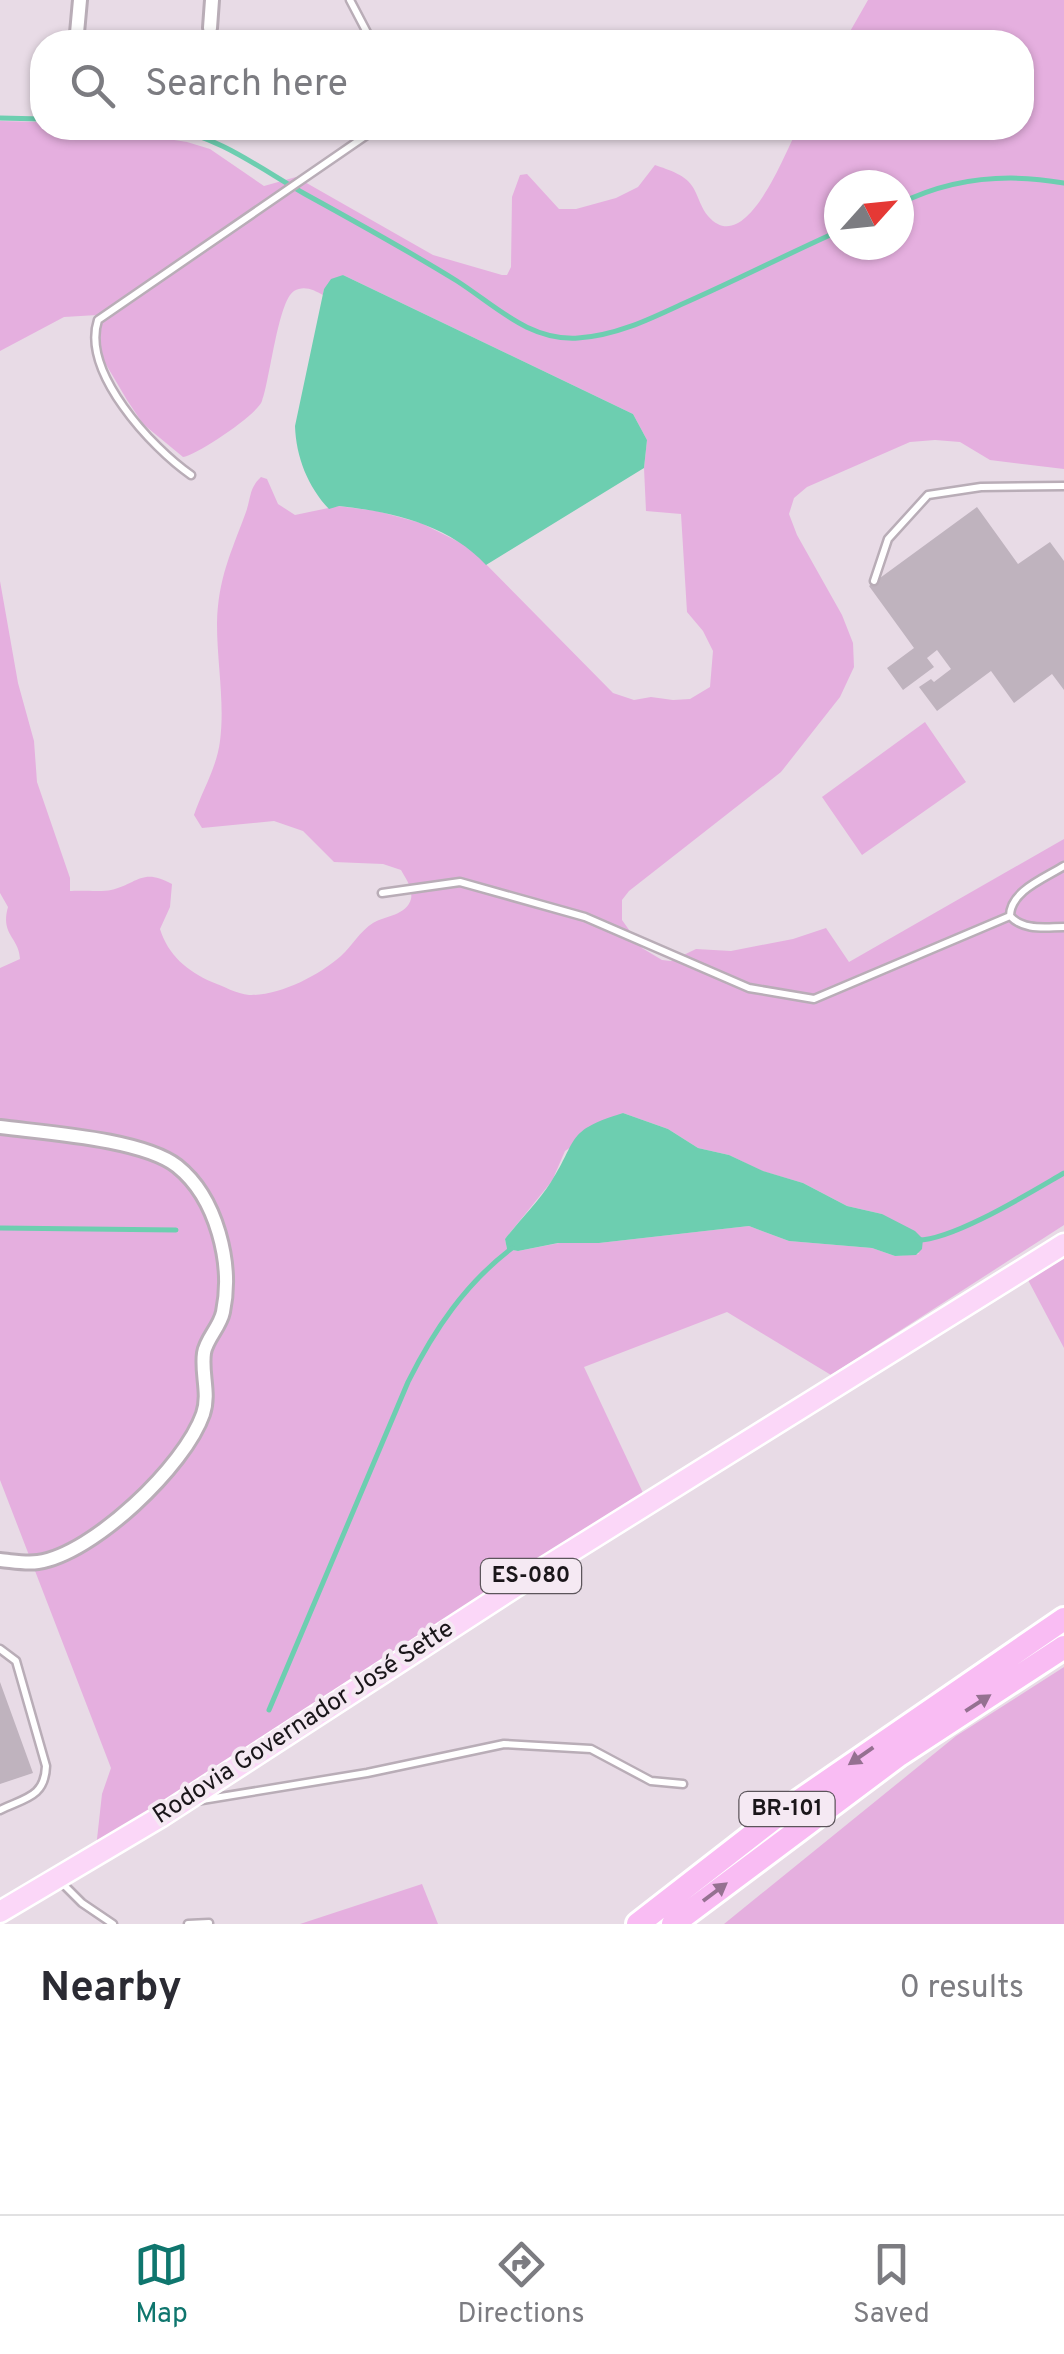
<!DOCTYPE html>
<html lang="en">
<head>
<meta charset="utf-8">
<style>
	:root { --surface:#fff; --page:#f7f7f7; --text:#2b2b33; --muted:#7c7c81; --line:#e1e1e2; --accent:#0f766e }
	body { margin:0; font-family:Overpass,sans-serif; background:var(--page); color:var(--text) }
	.compass { position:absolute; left:824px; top:170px; width:90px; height:90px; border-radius:50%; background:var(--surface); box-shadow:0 2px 8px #0004; rotate:63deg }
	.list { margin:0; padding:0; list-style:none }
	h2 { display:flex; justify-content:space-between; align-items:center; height:130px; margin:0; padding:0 40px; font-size:42px }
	h2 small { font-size:32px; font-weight:400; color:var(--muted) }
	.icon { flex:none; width:55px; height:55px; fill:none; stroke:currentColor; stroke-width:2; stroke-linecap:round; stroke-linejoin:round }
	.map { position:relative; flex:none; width:1064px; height:1924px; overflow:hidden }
	.search { position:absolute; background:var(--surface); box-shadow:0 2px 8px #0004; left:30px; right:30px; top:30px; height:110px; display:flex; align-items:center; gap:25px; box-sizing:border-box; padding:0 35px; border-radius:40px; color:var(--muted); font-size:38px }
	.sheet { height:290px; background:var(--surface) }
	nav { display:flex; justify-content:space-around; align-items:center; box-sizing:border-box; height:140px; border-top:2px solid var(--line); background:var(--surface); font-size:28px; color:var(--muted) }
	nav a { display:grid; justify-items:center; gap:5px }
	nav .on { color:var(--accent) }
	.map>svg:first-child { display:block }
	.green { fill:#e5afdf; fill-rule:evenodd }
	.water { fill:#6dceb0 }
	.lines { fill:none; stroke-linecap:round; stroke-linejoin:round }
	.stream { stroke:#6dceb0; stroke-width:5 }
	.building { fill:#bfb3be }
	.lane-casing { stroke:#b9adb7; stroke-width:11 }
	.street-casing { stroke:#b9adb7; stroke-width:18 }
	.primary-casing { stroke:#fff; stroke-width:25 }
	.highway-casing { stroke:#fff; stroke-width:28 }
	.lane { stroke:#fff; stroke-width:6 }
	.street { stroke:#fff; stroke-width:12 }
	.primary { stroke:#fbd7f8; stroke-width:20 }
	.highway { stroke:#f9bcf3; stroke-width:22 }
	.oneway { fill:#957191 }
	.labels { text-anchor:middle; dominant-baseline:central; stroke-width:8; stroke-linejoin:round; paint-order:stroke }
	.shield { fill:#f5e9f3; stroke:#5c555b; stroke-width:2.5 }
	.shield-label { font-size:22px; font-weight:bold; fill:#1a161a }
	.street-label { font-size:25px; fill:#1a161a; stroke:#f5e9f3 }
</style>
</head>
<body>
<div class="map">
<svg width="1064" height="1924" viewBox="0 0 1064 1924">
	<rect width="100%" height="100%" fill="#e8dbe6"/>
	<path class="green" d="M868,0H1064V469L990,460L960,442L935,440L910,442L807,487L794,498L789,514L797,535L842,615L853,643L854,667L840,697L781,772L629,891L622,900V920L642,948L662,960L671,961L696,949L731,951L793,939L826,928L849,962L1064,839V1225L831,1375L727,1312L584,1367L644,1495L96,1848L102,1794L111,1768L0,1480V968L20,959C19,937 0,935 8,907L0,893V581L18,683L34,741L37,782L70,878V891C81,890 103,892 111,890C137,884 142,867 172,884L170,907L160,929C168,955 187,971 212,982C223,986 237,994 249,995C279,996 318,976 341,956C352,946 360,931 373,923C385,916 407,915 411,899C413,888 406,879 401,870L383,864L334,862L303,831L274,821L202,828L194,815C202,791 217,767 220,741C225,703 217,663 217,624C218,578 231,553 246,512C251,498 249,488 261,477L267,479L278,504L295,515L338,506L377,511L421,523L469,547L613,693L634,700L651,697L673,700L690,699L710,687L713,651L703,631L687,612L681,514L646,511L644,468L647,440L633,414L343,275L324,289L323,295C314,290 304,285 294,291C278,301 270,380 262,401C257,415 197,455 183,457L143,424L127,400L101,356L97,315L64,317L0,351V121L42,122V128H98L187,142L210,149L264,186L296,177L433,255L502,275H507L511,267L512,197L520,175L527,174L559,209H576L616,198L638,187L655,165C669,170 687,175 694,189C699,198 701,208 708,216C746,260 786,150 798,128H1022V42H844ZM839,185H899V245H839ZM623,1113L668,1129L698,1148L729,1155L762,1171L803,1183L847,1206L882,1214L919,1254L895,1256L872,1248L789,1241L749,1226L599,1243H559L518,1251L507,1249L505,1239L552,1181L565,1151Z
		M925,722L966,782L862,855L822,797Z
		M1064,1257V1348L1028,1280Z
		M1064,1667V1924H724L956,1736Z
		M422,1884L438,1924H300Z"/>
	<path class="water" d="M343,275L633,414L647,440L644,468L486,565C448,524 392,512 339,506L329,509C308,487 296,457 295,426L324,289L331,279Z
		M623,1113L668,1129L698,1148L729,1155L763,1171L803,1183L847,1206L882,1214L915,1231L923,1239L922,1249L916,1255L895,1256L872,1248L789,1241L749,1226L599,1243H558L518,1251L507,1249L505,1239C520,1220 538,1202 551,1182C579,1138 565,1131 623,1113Z"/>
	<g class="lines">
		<path class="stream" d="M0,118L42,119
			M168,128C218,136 261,169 305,194C356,222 407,250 457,281C496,306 529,341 578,338C614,336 648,320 680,305C733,282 785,255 839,231
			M899,204C951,178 1008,173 1064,183
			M0,1228L176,1230
			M917,1240C952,1241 1031,1192 1064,1173
			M269,1710L408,1382C434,1330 465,1284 512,1248"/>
	</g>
	<path class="building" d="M977,507L1018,564L1050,542L1064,561V690L1052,674L1014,703L991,671L937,711L919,687L931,679L934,682L951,669L937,650L927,658L934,667L903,690L887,668L914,648L869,586Z
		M0,1682L33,1773L0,1784Z"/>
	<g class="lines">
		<g class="lane-casing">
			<path id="lane" d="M350,0L372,42
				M191,475C152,448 81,372 98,320L377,128
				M874,581L888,539L928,495L981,487L1064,486
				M1064,866C1045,878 1010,891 1010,916C1024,931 1045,927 1064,927
				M382,893L460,882L585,917L749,988L814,999L1010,916
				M0,1649L16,1661L46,1766C45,1797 25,1798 0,1810
				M196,1801L367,1773L504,1744L591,1749L651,1781L683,1784
				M59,1880L82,1903L113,1924
				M188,1924L209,1923"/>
		</g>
		<g class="street-casing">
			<path id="street" d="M210,28L212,0
				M77,33L80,0
				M0,1127C46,1133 142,1139 177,1166C217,1198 233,1264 223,1312C220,1327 206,1339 204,1353C201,1374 210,1393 203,1414C185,1466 93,1554 38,1562C26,1564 12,1561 0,1560"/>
		</g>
		<g class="primary-casing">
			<path id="primary" d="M0,1912L160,1817L538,1572L1064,1244"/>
		</g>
		<g class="highway-casing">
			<path id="highway" d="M638,1924L777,1816L1064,1619
				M673,1924L899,1755L1064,1647"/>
		</g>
		<use href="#lane" class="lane"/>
		<use href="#street" class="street"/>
		<use href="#primary" class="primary"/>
		<use href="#highway" class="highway"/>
	</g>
	<defs><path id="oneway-solid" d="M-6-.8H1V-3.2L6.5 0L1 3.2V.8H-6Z" transform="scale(2.5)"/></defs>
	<g class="oneway">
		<use href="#oneway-solid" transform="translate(978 1703) rotate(-33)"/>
		<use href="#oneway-solid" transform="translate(861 1756) rotate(145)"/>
		<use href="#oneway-solid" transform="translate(715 1892) rotate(-37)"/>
	</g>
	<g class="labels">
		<g class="shield">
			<rect x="481" y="1559" width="100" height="34" rx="8"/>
			<rect x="739.5" y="1792" width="95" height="34" rx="8"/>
		</g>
		<g class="shield-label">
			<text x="531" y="1576">ES-080</text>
			<text x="787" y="1809">BR-101</text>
		</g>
		<g class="street-label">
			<text transform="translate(304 1723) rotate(-33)">Rodovia Governador José Sette</text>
		</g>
	</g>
</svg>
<svg class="compass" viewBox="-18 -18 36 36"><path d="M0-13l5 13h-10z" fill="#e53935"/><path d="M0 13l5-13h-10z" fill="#7c7c81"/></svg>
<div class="search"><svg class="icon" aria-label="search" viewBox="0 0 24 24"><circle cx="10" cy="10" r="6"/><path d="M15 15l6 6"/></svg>Search here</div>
</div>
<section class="sheet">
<h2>Nearby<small>0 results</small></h2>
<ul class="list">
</ul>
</section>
<nav>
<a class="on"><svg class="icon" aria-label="map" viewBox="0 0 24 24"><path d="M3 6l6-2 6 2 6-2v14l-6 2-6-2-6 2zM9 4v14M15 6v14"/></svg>Map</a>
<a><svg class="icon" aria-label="directions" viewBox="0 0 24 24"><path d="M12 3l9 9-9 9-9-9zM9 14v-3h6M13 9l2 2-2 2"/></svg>Directions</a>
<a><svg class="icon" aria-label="saved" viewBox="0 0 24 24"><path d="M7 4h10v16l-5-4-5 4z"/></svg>Saved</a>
</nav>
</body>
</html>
